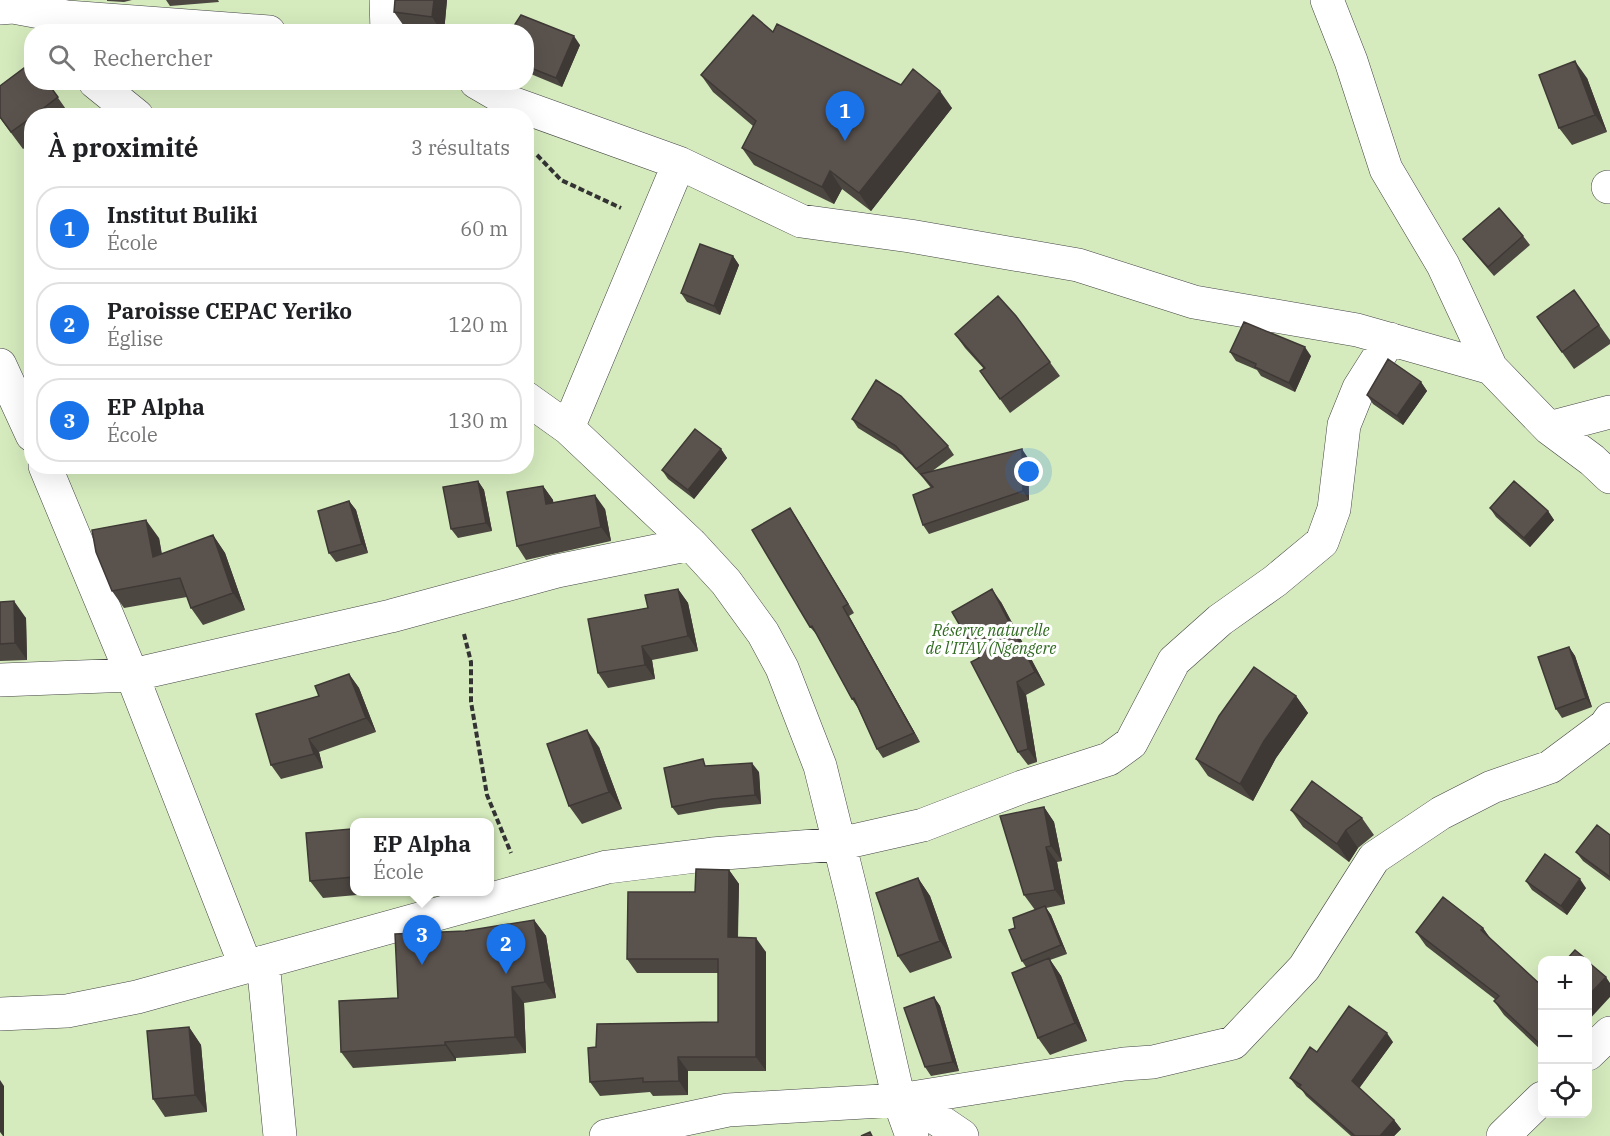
<!DOCTYPE html>
<html lang="fr">
<head>
<meta charset="utf-8">
<style>
	:root { --surface:#fff; --page:#f2f2f2; --text:#202124; --muted:#757577; --line:#e0e0e0; --accent:#1a73e8 }
	body { margin:0; font-family:"IBM Plex Serif",serif; background:var(--page); color:var(--text) }
	.controls { position:absolute; right:18px; bottom:18px; display:grid; overflow:hidden; border-radius:12px; box-shadow:0 6px 24px #0002 }
	.controls button { width:54px; height:54px; display:grid; place-items:center; padding:0; border:0; border-bottom:2px solid var(--line); background:var(--surface); color:var(--text); font:30px sans-serif }
	.you { position:absolute; left:1029px; top:472px; width:21px; height:21px; margin:-15px; border:4px solid #fff; border-radius:50%; background:#1a73e8; box-shadow:0 0 0 9px #1a73e833 }
	.badge { display:grid; place-items:center; width:39px; height:39px; border-radius:50%; background:var(--accent); color:#fff; font-size:20px; font-weight:700 }
	.pin { position:absolute; translate:-50% -50px; filter:drop-shadow(0 2px 3px #0008) }
	.pin::after { content:''; position:absolute; top:32px; width:21px; height:18px; background:inherit; clip-path:polygon(0 0,100% 0,50% 100%) }
	.popup { position:absolute; left:350px; top:818px; width:144px; height:78px; box-sizing:border-box; display:grid; place-content:center; border-radius:12px; background:var(--surface); filter:drop-shadow(0 2px 4px #0005); font-size:20px; white-space:nowrap; color:var(--muted) }
	.popup b { font-size:22px; color:var(--text) }
	.popup::after { content:''; position:absolute; left:50%; top:100%; margin-left:-12px; border:12px solid transparent; border-top-color:var(--surface) }
	.list { margin:0; padding:0; list-style:none }
	h2 { display:flex; justify-content:space-between; align-items:center; height:78px; margin:0; padding:0 24px; font-size:26px }
	h2 small { font-size:20px; font-weight:400; color:var(--muted) }
	.list li { display:grid; grid-template-columns:39px 1fr auto; gap:18px; align-items:center; box-sizing:border-box; height:84px; margin:0 12px 12px; padding:0 12px; border:2px solid var(--line); border-radius:24px }
	.list b { display:block; font-size:22px; white-space:nowrap }
	.list p { margin:0; font-size:20px; white-space:nowrap; color:var(--muted) }
	.list em { font-size:20px; font-style:normal; color:var(--muted) }
	.icon { flex:none; width:33px; height:33px; fill:none; stroke:currentColor; stroke-width:2; stroke-linecap:round; stroke-linejoin:round }
	.map { position:relative; flex:none; width:1610px; height:1136px; overflow:hidden }
	.search { position:absolute; background:var(--surface); box-shadow:0 6px 24px #0002; left:24px; top:24px; width:510px; height:66px; display:flex; align-items:center; gap:15px; box-sizing:border-box; padding:0 21px; border-radius:24px; color:var(--muted); font-size:22px }
	.panel { position:absolute; background:var(--surface); box-shadow:0 6px 24px #0002; left:24px; top:108px; width:510px; height:366px; border-radius:24px }
	.map>svg:first-child { display:block }
	.green { fill:#d5ebbd; fill-rule:evenodd }
	.lines { fill:none; stroke-linecap:round; stroke-linejoin:round }
	.street-casing { stroke:#444; stroke-width:34 }
	.path { stroke:#333; stroke-width:4; stroke-dasharray:6 3; stroke-linecap:butt }
	.street { stroke:#fff; stroke-width:33 }
	.wall { fill:#4d4742 }
	.shaded-wall { fill:#3f3936 }
	.building { fill:#5a524d; stroke:#3f3936; stroke-width:1.5 }
	.labels { text-anchor:middle; dominant-baseline:central; stroke-width:6; stroke-linejoin:round; paint-order:stroke }
	.park-label { font-size:16px; font-style:italic; fill:#2f6b1f; stroke:#fff }
</style>
</head>
<body>
<div class="map">
<svg width="1610" height="1136" viewBox="0 0 1610 1136">
	<rect width="100%" height="100%" fill="#fffdf5"/>
	<path class="green" d="M0,0H1610V1136H0ZM32,32H526V82H32ZM32,116H526V466H32ZM354,822H490V892H354ZM1542,960H1588V1114H1542Z"/>
	<g class="lines">
		<g class="street-casing">
			<path id="street" d="M386,0L387,32
				M1327,0L1351,61L1386,169L1443,265L1491,368L1549,428L1592,460L1610,477
				M0,8L13,7L67,17L269,32
				M95,82L137,116
				M476,82L512,103L679,163L801,221L910,236L1078,265L1194,302L1357,330L1491,368
				M1608,187H1610
				M0,365L32,435
				M526,398L568,428L691,544L726,582L763,633L782,668L820,766L853,899L899,1100L912,1136
				M568,428L679,163
				M1549,428L1610,412
				M45,466L132,675L246,967
				M0,680L132,675L391,616L557,571L691,544
				M263,962L280,1136
				M0,1014L67,1011L137,997L607,867L712,854L839,844L923,825L1022,787L1109,759L1131,743L1174,661L1220,620L1275,581L1322,542L1334,509L1344,425L1359,388L1390,339
				M1588,1054L1610,1033
				M899,1100L937,1119L962,1136
				M606,1136L728,1110L899,1100L1124,1064L1153,1062L1233,1043L1304,968L1374,858L1441,813L1492,787L1550,767L1605,726L1610,719
				M1503,1136L1542,1098"/>
		</g>
		<path class="path" d="M537,155L561,180L621,208
			M464,634L471,662V702L487,795L511,853"/>
		<use href="#street" class="street"/>
	</g>
	<path class="wall" d="M107,0H132L124,2L107,1Z
		M166,0H218L219,2L170,6Z
		M447,0L444,32H424L406,29L394,12Z
		M526,32L580,45L562,87L526,72Z
		M773,32L901,85L952,108L871,211L842,189L834,204L754,165L742,148L753,126L713,92L701,75Z
		M1587,78L1607,132L1572,145L1559,128Z
		M47,82L70,115L69,116H32V143L23,149L0,118Z
		M1523,236L1530,245L1494,276L1469,247L1463,239Z
		M733,256L739,265L720,315L687,302L681,293Z
		M1574,290L1610,340V344L1574,369L1537,317Z
		M1016,316L1060,376L1010,413L980,371L984,369L965,348L955,334Z
		M1230,352L1311,356L1295,392L1261,376L1257,370L1236,361Z
		M1421,382L1427,391L1403,425L1373,404L1367,395Z
		M852,419L948,446L954,455L931,472L1028,458L1029,500L929,534L923,525L931,488L923,478L902,455L858,428Z
		M721,449L727,458L694,499L668,479L662,470Z
		M478,481L484,490L492,531L458,538L451,529Z
		M543,486L553,500V503L605,509L611,541L526,560L517,546Z
		M349,501L356,510L368,553L336,562L329,553Z
		M790,508L854,613L849,616L920,742L883,758L877,749L858,708L852,699L817,635L810,627Z
		M1490,508L1548,511L1554,520L1530,547L1496,517Z
		M213,535L225,553L245,610L203,625L191,608L187,597L124,608L112,591L159,538L162,554Z
		M678,589L688,603L698,651L652,660L655,679L608,688L598,673L648,608Z
		M0,602L26,618L27,660L0,661Z
		M1001,602L1045,685L1026,695L1037,762L1028,765L1018,752Z
		M1569,647L1575,656L1592,707L1562,718L1556,709Z
		M349,674L359,688L376,732L319,752L323,768L281,779L271,765L319,696Z
		M1296,696L1308,713L1276,758L1253,801L1208,776L1196,759Z
		M599,747L622,809L582,824L569,806Z
		M708,766L759,772L761,804L719,808L678,815L672,807Z
		M1044,807L1054,822L1062,861L1057,862L1065,904L1046,908L1051,915L1067,954L1050,960L1061,976L1087,1041L1050,1055L1038,1038L1026,967L1022,961L1015,928L1035,910L1024,895Z
		M1291,810L1362,818L1374,835L1358,848L1349,862L1303,827Z
		M354,834V891H368V894L323,898L310,881Z
		M1610,835V881L1583,861L1576,852Z
		M729,870L739,884L738,938L766,952V1071H688V1095L653,1096L650,1092L600,1096L590,1082L596,1047L718,1022V973H637L627,959L695,892Z
		M918,878L930,896L952,958L910,973L898,956Z
		M1526,881L1586,888L1567,915L1532,890Z
		M534,920L546,936L556,998L524,1003L526,1053L456,1058V1061L353,1068L341,1052L398,998L465,931Z
		M1483,928L1491,940L1542,986V1051L1504,1015L1494,1001L1496,1000L1426,946L1416,932Z
		M934,997L940,1006L959,1071L931,1076L925,1067Z
		M189,1027L201,1045L207,1112L165,1117L153,1099Z
		M1393,1042L1359,1088L1394,1120L1401,1129L1394,1136H1351L1306,1096L1302,1090L1297,1087L1290,1078L1317,1052Z"/>
	<path class="shaded-wall" d="M434,0H447L444,32H442L432,17Z
		M574,36L580,45L562,87L556,78Z
		M1575,61L1587,78L1607,132L1595,115Z
		M940,91L952,108L871,211L859,193Z
		M830,171L842,189L834,204L822,187Z
		M733,256L739,265L720,315L714,306Z
		M1305,347L1311,356L1295,392L1289,383Z
		M1421,382L1427,391L1403,425L1397,416Z
		M721,449L727,458L694,499L688,490Z
		M1022,449L1028,458L1029,500L1023,491Z
		M478,481L484,490L492,531L486,523Z
		M543,486L553,500L556,518L546,504Z
		M595,495L605,509L611,541L601,527Z
		M349,501L356,510L368,553L362,544Z
		M790,508L796,517L854,613L848,604Z
		M1548,511L1554,520L1530,547L1524,538Z
		M146,520L159,538L165,575L153,557Z
		M213,535L225,553L245,610L233,593Z
		M678,589L688,603L698,651L688,636Z
		M992,589L1001,602L1045,685L1035,672Z
		M14,601L26,618L27,660L15,643Z
		M843,607L849,616L920,742L914,733Z
		M642,646L652,660L655,679L645,665Z
		M1569,647L1575,656L1592,707L1586,698Z
		M349,674L359,688L376,732L366,718Z
		M1017,682L1026,695L1037,762L1028,749Z
		M1296,696L1308,713L1276,758L1253,801L1240,784L1264,741Z
		M587,730L599,747L622,809L609,792Z
		M309,739L319,752L323,768L314,754Z
		M752,763L759,772L761,804L755,795Z
		M1044,807L1054,822L1062,861L1051,846Z
		M351,829L354,834V863Z
		M1346,830L1358,848L1349,862L1337,844Z
		M1046,847L1057,862L1065,904L1055,890Z
		M729,870L739,884L737,951L728,937Z
		M918,878L930,896L952,958L940,941Z
		M1580,879L1586,888L1567,915L1561,906Z
		M1045,906L1051,915L1067,954L1061,945Z
		M534,920L546,936L556,998L545,982Z
		M1483,928L1493,942L1481,930Z
		M756,938L766,952V1071L756,1057Z
		M1049,958L1061,976L1087,1041L1075,1023Z
		M1606,977L1610,983V997L1587,1022V997Z
		M512,987L524,1003L526,1053L515,1037Z
		M934,997L940,1006L959,1071L953,1062Z
		M189,1027L201,1045L207,1112L195,1095Z
		M1387,1033L1393,1042L1358,1090L1352,1081Z
		M445,1042L456,1058V1061L445,1045Z
		M678,1057L688,1071V1095L679,1081Z
		M0,1080L4,1086V1136H3L0,1132Z
		M1394,1120L1401,1129L1394,1136H1380Z"/>
	<path class="building" d="M395,0H434L432,17L394,12Z
		M521,15L574,36L556,78L526,66V32H510Z
		M753,15L773,32L777,24L901,85L913,69L940,91L859,193L830,171L822,187L742,148L756,121L701,75Z
		M1575,61L1595,115L1559,128L1539,75Z
		M32,62V82H47L58,97L33,116H32V117L11,132L0,117V86Z
		M1499,208L1523,236L1488,267L1463,239Z
		M700,244L733,256L714,306L681,293Z
		M1574,290L1599,325L1562,352L1537,317Z
		M998,296L1016,316L1050,362L1000,399L980,371L985,368L955,334Z
		M1244,322L1305,347L1289,383L1255,367L1256,364L1230,352Z
		M1388,359L1421,382L1397,416L1367,395Z
		M876,380L901,396L948,446L916,469L896,446L852,419Z
		M695,429L721,449L688,490L662,470Z
		M1022,449L1023,491L923,525L913,495L933,487L921,474Z
		M478,481L486,523L451,529L443,487Z
		M1514,481L1548,511L1524,538L1490,508Z
		M543,486L546,504L595,495L601,527L517,546L507,492Z
		M349,501L362,544L329,553L318,511Z
		M790,508L848,604L843,607L914,733L877,749L854,698L852,699L812,626L810,627L752,530Z
		M146,520L153,557L213,535L233,593L191,608L180,578L112,591L96,552L92,530Z
		M678,589L688,636L642,646L645,665L598,673L588,619L648,608L645,595Z
		M992,589L1035,672L1017,682L1028,749L1018,752L971,662L979,658L952,612Z
		M14,601L15,643L0,644V602Z
		M1569,647L1586,698L1556,709L1538,657Z
		M1254,667L1296,696L1264,741L1240,784L1196,759L1219,716Z
		M349,674L366,718L309,739L314,754L271,765L256,714L319,696L315,686Z
		M587,730L609,792L569,806L547,744Z
		M703,759L705,766L752,763L755,795L712,799L672,807L664,768Z
		M1312,781L1362,818L1346,830L1337,844L1291,810Z
		M1044,807L1051,846L1046,847L1055,890L1024,895L1000,816Z
		M1597,825L1610,835V877L1576,852Z
		M351,829L354,863V877L310,881L306,833Z
		M1545,854L1580,879L1561,906L1526,881Z
		M696,869L729,870L728,937L756,938V1057H678L679,1081L643,1082V1078L590,1082L588,1048L596,1047L597,1024L718,1022V959H627L628,892H695Z
		M918,878L940,941L898,956L876,893Z
		M1443,897L1483,928L1481,930L1542,986V1046L1494,1001L1499,996L1416,932Z
		M1045,906L1061,945L1022,961L1009,930L1015,928L1013,918Z
		M534,920L545,982L512,987L515,1037L445,1042V1045L341,1052L339,1001L398,998L395,934L465,931Z
		M1575,950L1587,960H1566Z
		M1049,958L1075,1023L1038,1038L1012,973Z
		M1587,961L1606,977L1587,997Z
		M934,997L953,1062L925,1067L904,1008Z
		M1349,1006L1387,1033L1352,1081L1394,1120L1380,1136H1355L1299,1087L1301,1085L1290,1078L1310,1047L1317,1052Z
		M189,1027L195,1095L153,1099L147,1031Z
		M870,1132L872,1136H861Z"/>
	<g class="labels">
		<g class="park-label">
			<text x="991" y="630">Réserve naturelle<tspan x="991" dy="18">de l'ITAV (Ngengere</tspan></text>
		</g>
	</g>
</svg>
<div class="controls">
<button>+</button>
<button>−</button>
<button><svg class="icon" aria-label="locate" viewBox="0 0 24 24"><circle cx="12" cy="12" r="6"/><path d="M12 2v4M12 18v4M2 12h4M18 12h4"/></svg></button>
</div>
<div class="you"></div>
<div class="pin badge" style="left:845px;top:141px">1</div>
<div class="pin badge" style="left:506px;top:974px">2</div>
<div class="pin badge" style="left:422px;top:965px">3</div>
<div class="popup"><b>EP Alpha</b>École</div>
<div class="search"><svg class="icon" aria-label="search" viewBox="0 0 24 24"><circle cx="10" cy="10" r="6"/><path d="M15 15l6 6"/></svg>Rechercher</div>
<section class="panel">
<h2>À proximité<small>3 résultats</small></h2>
<ul class="list">
<li><span class="badge">1</span><div><b>Institut Buliki</b><p>École</p></div><em>60 m</em></li>
<li><span class="badge">2</span><div><b>Paroisse CEPAC Yeriko</b><p>Église</p></div><em>120 m</em></li>
<li><span class="badge">3</span><div><b>EP Alpha</b><p>École</p></div><em>130 m</em></li>
</ul>
</section>
</div>
</body>
</html>
